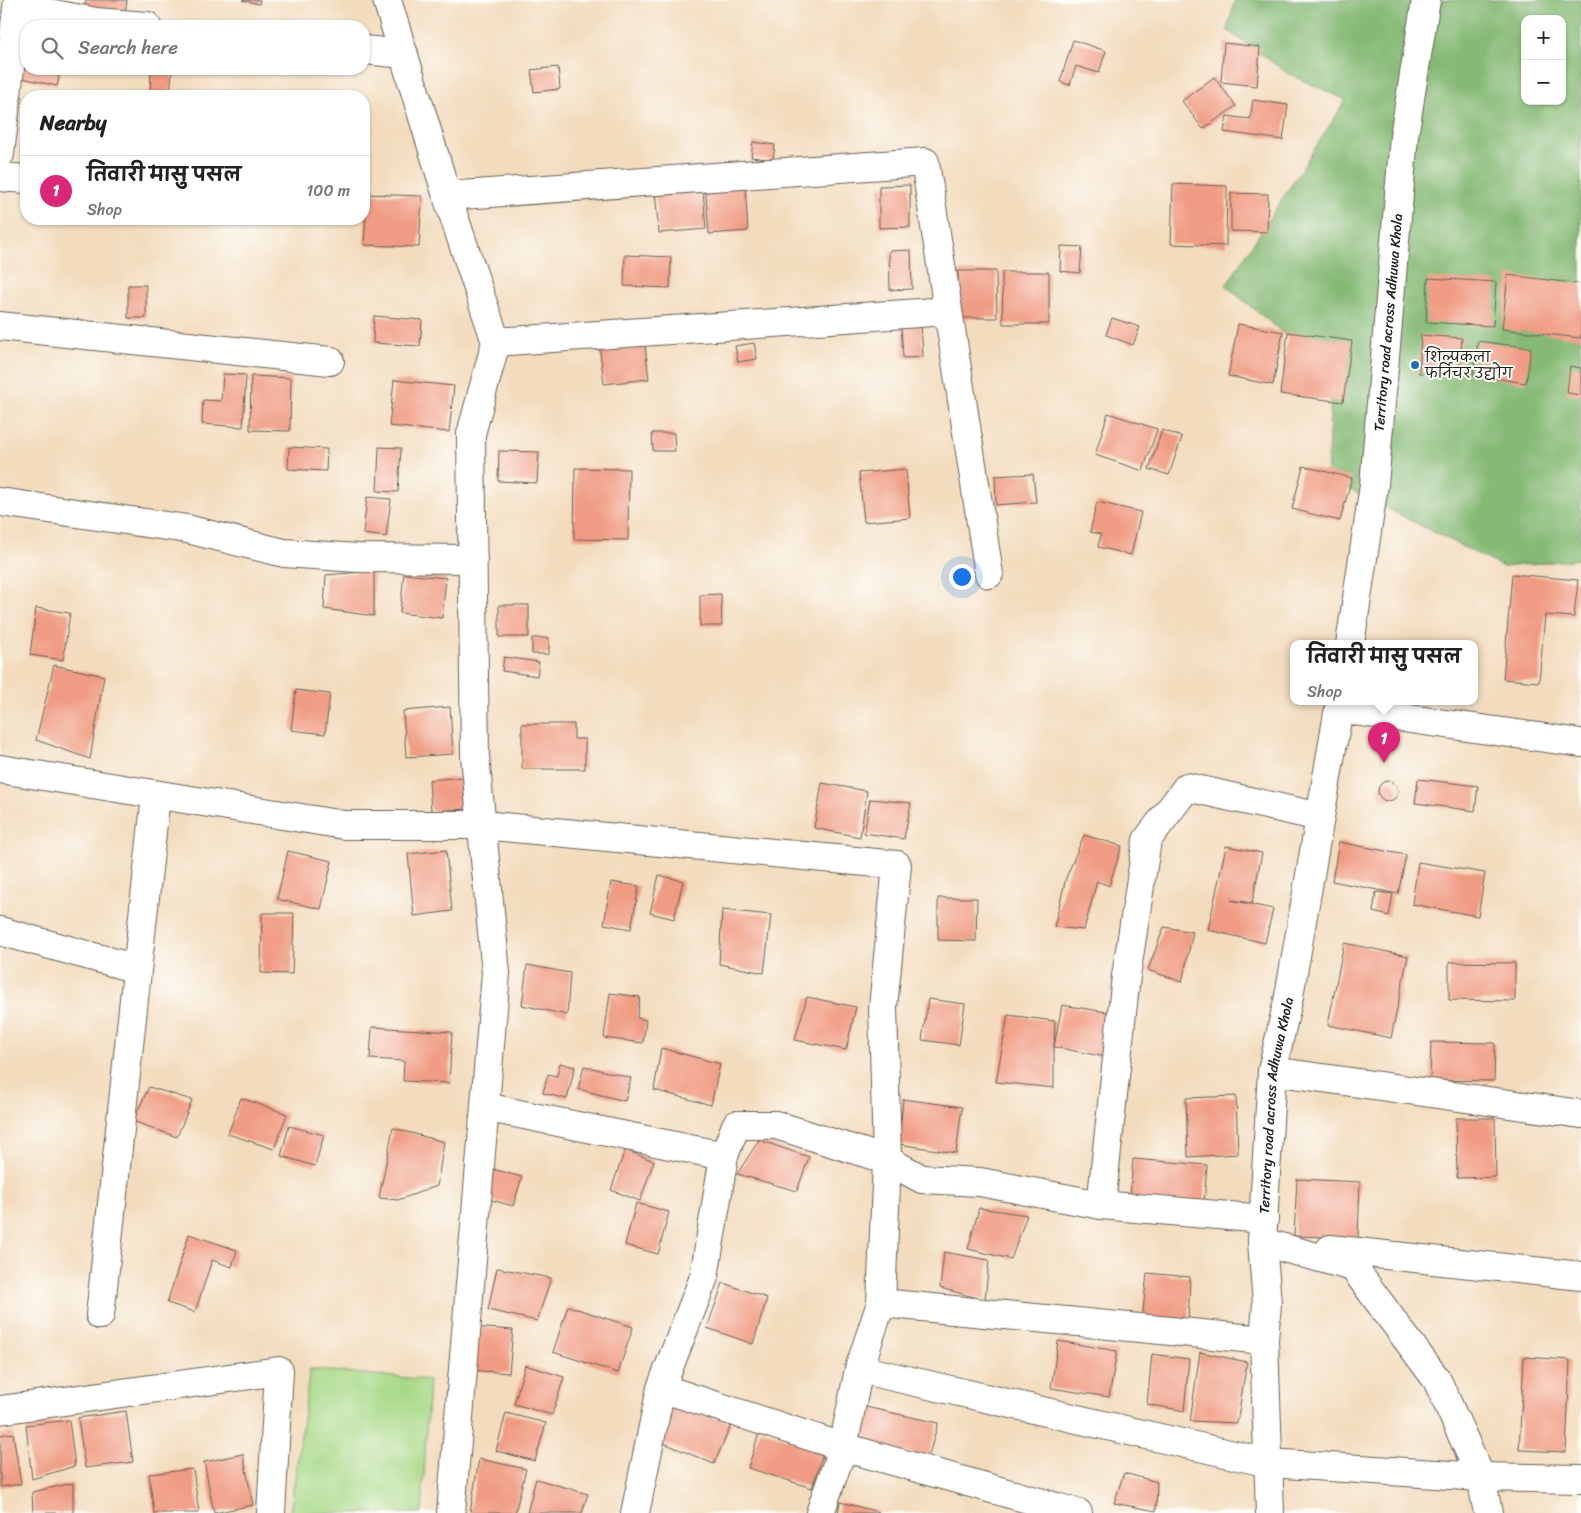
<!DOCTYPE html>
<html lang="en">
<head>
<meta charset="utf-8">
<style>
	:root { --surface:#fff; --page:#f2f2f2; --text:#222; --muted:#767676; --line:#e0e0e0; --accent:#db2777 }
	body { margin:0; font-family:Sriracha,"Playpen Sans Deva",sans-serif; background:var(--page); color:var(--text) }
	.controls { position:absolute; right:15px; top:15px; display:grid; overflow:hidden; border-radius:10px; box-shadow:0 1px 4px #0004 }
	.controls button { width:45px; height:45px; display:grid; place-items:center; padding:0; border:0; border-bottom:1px solid var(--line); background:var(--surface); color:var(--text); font:25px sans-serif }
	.you { position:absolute; left:961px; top:576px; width:18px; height:18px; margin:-12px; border:4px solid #fff; border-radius:50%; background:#1a73e8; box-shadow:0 0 0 8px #1a73e833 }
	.badge { display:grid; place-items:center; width:32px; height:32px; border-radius:50%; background:var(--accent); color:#fff; font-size:16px; font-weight:700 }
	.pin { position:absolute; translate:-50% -41px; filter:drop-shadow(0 1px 2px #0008) }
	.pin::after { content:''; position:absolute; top:26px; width:18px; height:15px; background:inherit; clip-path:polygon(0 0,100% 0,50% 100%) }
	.popup { position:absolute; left:1290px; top:640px; width:188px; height:65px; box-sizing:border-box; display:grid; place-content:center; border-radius:10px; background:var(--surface); filter:drop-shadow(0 1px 4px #0005); font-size:16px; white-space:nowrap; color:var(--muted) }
	.popup b { font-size:19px; color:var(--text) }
	.popup::after { content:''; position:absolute; left:50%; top:100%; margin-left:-10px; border:10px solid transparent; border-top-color:var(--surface) }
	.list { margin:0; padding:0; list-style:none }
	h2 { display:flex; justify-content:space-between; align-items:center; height:65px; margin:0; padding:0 20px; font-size:21px }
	h2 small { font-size:16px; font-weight:400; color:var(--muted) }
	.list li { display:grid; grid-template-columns:32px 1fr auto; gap:15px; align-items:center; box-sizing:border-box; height:70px; padding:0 20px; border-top:1px solid var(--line) }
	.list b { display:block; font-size:19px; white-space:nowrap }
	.list p { margin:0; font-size:16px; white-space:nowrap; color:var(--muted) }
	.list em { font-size:16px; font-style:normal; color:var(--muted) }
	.icon { flex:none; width:28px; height:28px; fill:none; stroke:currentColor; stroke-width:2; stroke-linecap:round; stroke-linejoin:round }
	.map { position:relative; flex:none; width:1581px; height:1513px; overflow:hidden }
	.search { position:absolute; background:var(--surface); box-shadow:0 1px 4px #0004; left:20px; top:20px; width:350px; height:55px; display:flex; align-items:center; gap:12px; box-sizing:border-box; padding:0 18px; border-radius:20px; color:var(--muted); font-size:19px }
	.panel { position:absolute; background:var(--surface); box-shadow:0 1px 4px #0004; left:20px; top:90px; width:350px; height:135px; border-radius:20px }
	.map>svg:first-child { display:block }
	.green { fill:#a7d987; stroke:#627a52 }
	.forest { fill:#85b974; stroke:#506a48; fill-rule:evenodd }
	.building { fill:#f09b83 }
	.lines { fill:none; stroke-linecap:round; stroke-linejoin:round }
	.minor-casing { stroke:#675f54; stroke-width:30 }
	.tertiary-casing { stroke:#675f54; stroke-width:30 }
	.minor { stroke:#fff; stroke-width:28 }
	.tertiary { stroke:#fff; stroke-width:28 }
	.poi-dot { fill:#1f6fb2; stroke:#fdfcf7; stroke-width:2 }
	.labels { text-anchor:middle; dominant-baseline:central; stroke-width:4; stroke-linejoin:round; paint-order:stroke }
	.street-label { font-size:14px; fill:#1c1c1c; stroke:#fdfcf7 }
	.poi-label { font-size:14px; fill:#1c1c1c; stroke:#fdfcf7; text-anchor:start }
</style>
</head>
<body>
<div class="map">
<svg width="1581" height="1513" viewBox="0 0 1581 1513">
	<rect width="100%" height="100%" fill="#fdfcf7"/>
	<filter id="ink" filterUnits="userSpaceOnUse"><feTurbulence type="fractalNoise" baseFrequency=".02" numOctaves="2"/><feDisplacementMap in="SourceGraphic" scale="10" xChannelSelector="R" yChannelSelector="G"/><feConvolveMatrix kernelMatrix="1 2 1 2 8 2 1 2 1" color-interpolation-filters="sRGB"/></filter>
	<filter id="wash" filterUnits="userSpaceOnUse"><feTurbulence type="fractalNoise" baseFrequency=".0096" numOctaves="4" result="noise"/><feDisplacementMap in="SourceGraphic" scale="20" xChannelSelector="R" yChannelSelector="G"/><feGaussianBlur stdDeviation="1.12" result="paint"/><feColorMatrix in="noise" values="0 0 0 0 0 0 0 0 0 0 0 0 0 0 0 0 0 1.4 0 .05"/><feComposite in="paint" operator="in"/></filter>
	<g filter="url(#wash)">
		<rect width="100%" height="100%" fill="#f3dcbd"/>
		<path class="green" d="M310,1369L429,1380L422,1513H290Z"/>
		<path class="forest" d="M1235,0H1581V559L1503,567L1327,478L1332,373L1226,286L1346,100L1289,74L1227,30ZM1525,19H1562V101H1525Z"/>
		<g id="blocks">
			<path class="building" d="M86,0H127L124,20L84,14Z
				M242,0H260L259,4Z
				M1073,40L1106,51L1099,73L1076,66L1070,85L1060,82Z
				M1224,43L1260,47L1257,86L1221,82Z
				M26,44V69H61L57,86L18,77Z
				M558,67L560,89L534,92L531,70Z
				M151,69H172L170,96H150Z
				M1214,77L1236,106L1203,129L1182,101Z
				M1253,100L1288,105L1283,140L1224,132L1227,116L1250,119Z
				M753,142L775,145L773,160L751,157Z
				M745,181L748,231L709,234L705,183Z
				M1173,184L1227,186L1226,246L1171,244Z
				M910,185V227L879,228V186Z
				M703,189L706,229L659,233L655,192Z
				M1231,193L1268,194L1267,232L1231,231Z
				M367,194L422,196L419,247L364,245Z
				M1061,246L1082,247L1080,273L1060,271Z
				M911,250L912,289L890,290L889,251Z
				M625,255L671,257L670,288L624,286Z
				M958,271H996L997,318H958Z
				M1002,272H1049V324H1003Z
				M1508,275L1581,284V338L1502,329Z
				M1428,278L1496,282L1493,326L1426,322Z
				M128,285H146V318H128Z
				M374,316L422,320L420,346L373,343Z
				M1112,318L1140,327L1133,345L1106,335Z
				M921,323L923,357L903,358L901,324Z
				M1238,324L1283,332L1273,385L1228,376Z
				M1288,332L1352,341L1343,402L1280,394Z
				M1421,335L1462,338L1459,375L1419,373Z
				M644,337L649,379L604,384L599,343Z
				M1478,341L1531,348L1526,383L1473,375Z
				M754,343L757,359L738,362L735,346Z
				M1570,366L1581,368V395L1567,393Z
				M223,374L246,375L243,427L202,424L203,400L221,401Z
				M251,376L291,378L290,431L250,430Z
				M394,380L454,386L449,432L389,426Z
				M1108,413L1157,429L1143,471L1095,455Z
				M1162,430L1182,437L1169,475L1149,469Z
				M652,433H674L675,451H653Z
				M289,447L327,449L326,471L288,469Z
				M379,447L401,448L398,492L377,491Z
				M499,451L539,452L537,483L498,481Z
				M1303,466L1352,478L1340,521L1292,509Z
				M575,468L629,469L628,540L574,539Z
				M906,469L910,518L864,522L859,473Z
				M1033,474L1036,502L996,505L995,476Z
				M367,497L391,499L386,537L363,534Z
				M1097,502L1141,512L1131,555L1098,547L1101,534L1090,532Z
				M374,571V616L324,609L326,575Z
				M404,574L446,578L442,618L400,613Z
				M1512,574L1578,580L1574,617L1545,615L1539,682L1503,679Z
				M721,594L722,626H700V595Z
				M499,605H529V637H499Z
				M36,608L70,613L63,660L30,655Z
				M532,638H549V654H532Z
				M504,657L539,662L537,676L502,671Z
				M54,665L104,676L90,759L36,740Z
				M296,690L330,694L325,734L291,730Z
				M450,707L453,754L406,757L403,711Z
				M522,724H574V739H585V769H522Z
				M465,777L468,809L431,811L429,780Z
				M1418,779L1478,786L1475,811L1415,803Z
				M1378 791a10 10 0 1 1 20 0a10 10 0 1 1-20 0Z
				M822,783L867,791L860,837L814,828Z
				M870,799L911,803L904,839L864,833Z
				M1084,835L1122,846L1109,886L1097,881L1084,930L1054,927L1066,878Z
				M1339,842L1406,855L1398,894L1332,881Z
				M1226,846L1262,853L1252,903L1231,900L1273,909L1265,943L1208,930Z
				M446,850L452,911L414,916L408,854Z
				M288,851L332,861L321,909L277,899Z
				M1418,862L1485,873L1478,916L1412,904Z
				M659,875L683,881L674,919L650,913Z
				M611,882L639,886L631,929L604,924Z
				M1376,892L1393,894L1389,916L1373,912Z
				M938,898H977L976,941L938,940Z
				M722,910L771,915L764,973L719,964Z
				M262,913H294L292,974L261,973Z
				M1164,927L1193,932L1182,982L1148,970Z
				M1344,943L1408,956L1391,1038L1328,1025Z
				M1449,962L1515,963V1001L1449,1000Z
				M527,965L570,973L567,1015L522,1005Z
				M610,993L640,997L637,1018L646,1020L643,1043L604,1038Z
				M807,997L856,1007L846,1050L795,1040Z
				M928,999L965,1004L959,1045L922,1040Z
				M1062,1005L1113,1013L1106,1057L1054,1047V1088L996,1082L1008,1015L1055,1021L1054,1047Z
				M372,1027L452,1032L449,1083L403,1081L404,1061L370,1059Z
				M1431,1042L1495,1043L1494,1081L1430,1080Z
				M661,1048L720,1064L711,1105L654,1090Z
				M560,1063L575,1067L567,1099L543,1093L548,1074L557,1076Z
				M584,1066L631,1078L625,1101L578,1089Z
				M149,1087L192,1100L177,1137L133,1121Z
				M1236,1096L1238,1154L1188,1157L1186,1098Z
				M241,1098L287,1114L274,1149L228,1134Z
				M903,1099L962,1107L956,1153L899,1144Z
				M1456,1118H1495L1496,1177L1457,1178Z
				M289,1126L324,1135L315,1166L281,1156Z
				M393,1128L444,1142L437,1186L398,1200L379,1198Z
				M759,1140L809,1157L797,1191L737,1174Z
				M625,1150L654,1161L640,1201L611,1190Z
				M1133,1159L1207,1165L1204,1204L1130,1198Z
				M489,1168L522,1177L513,1206L481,1197Z
				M1297,1179L1360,1182L1358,1238L1294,1236Z
				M636,1203L669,1212L658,1254L625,1245Z
				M979,1208L1027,1215L1011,1259L968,1249Z
				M189,1234L237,1250L232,1267L212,1260L195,1312L167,1303Z
				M944,1252L989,1260L985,1300L940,1288Z
				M497,1268L551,1278L537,1321L488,1310Z
				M1147,1273L1190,1277L1188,1325L1142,1320Z
				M723,1283L767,1298L753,1344L707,1328Z
				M568,1306L633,1327L618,1373L553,1352Z
				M472,1327L513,1330L509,1373L468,1370Z
				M1058,1341L1117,1351L1109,1397L1051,1388Z
				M1200,1352L1247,1362L1237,1423L1190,1421Z
				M1152,1354L1189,1359L1184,1411L1147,1404Z
				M1524,1357L1570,1360L1566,1452L1519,1450Z
				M525,1365L564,1377L552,1415L514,1404Z
				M673,1404L732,1423L714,1464L659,1441Z
				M866,1407L938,1423L928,1459L855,1440Z
				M126,1411L133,1462L85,1468L78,1418Z
				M506,1413L546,1423L535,1461L496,1451Z
				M69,1420L75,1466L32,1479L26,1425Z
				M760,1430L824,1450L812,1488L748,1468Z
				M13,1433L21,1484L0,1487V1435Z
				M243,1454L253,1505L214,1513L204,1462Z
				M479,1459L526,1469L515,1513H470Z
				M193,1469L199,1513H154L149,1474Z
				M1124,1473L1157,1482L1156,1511L1114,1503Z
				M536,1479L588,1494L582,1513H527Z
				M73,1483V1513H33L32,1492Z
				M840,1502L879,1512V1513H838Z"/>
		</g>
	</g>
	<g filter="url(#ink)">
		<use href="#blocks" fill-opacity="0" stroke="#675f54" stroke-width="1"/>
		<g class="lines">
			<g class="minor-casing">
				<path id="minor" d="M387,0L447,196L496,342L471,434L475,756L496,973L451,1513
					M17,7L96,22L147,26
					M364,50L404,54
					M0,154L18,0
					M0,177L26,179
					M447,196L925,162L989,574
					M0,326L330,361
					M496,342L948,311
					M0,502L187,529L284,553L358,558L473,559
					M1339,709L1581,743
					M0,769L344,825H482L897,865L883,1007L887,1160L881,1303L859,1369L843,1447L1078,1513
					M0,931L137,969
					M1272,1071L1581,1114
					M485,1107L724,1156L704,1277L661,1388L635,1513
					M724,1156L736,1125H776L887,1160L922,1179L980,1182L1101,1205L1264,1219
					M1101,1205L1126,976L1147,840L1187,787L1320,817
					M1262,1242L1353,1267L1437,1380L1481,1477L1488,1513
					M1330,1249L1581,1276
					M881,1303L1264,1340
					M100,1315L156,795
					M859,1369L1269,1463L1481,1477L1581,1479
					M661,1388L843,1447L820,1513
					M0,1410L279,1371L271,1513"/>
			</g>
			<g class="tertiary-casing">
				<g id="tertiary">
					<path id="s1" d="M1350,644L1374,485L1404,136L1426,0"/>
					<path id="s2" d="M1270,1513L1264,1340L1267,1303L1262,1242L1272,1071L1289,996L1340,702"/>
				</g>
			</g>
			<use href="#minor" class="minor"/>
			<use href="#tertiary" class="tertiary"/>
		</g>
	</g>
	<circle class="poi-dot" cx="1415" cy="365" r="5"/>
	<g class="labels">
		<g class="street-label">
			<text stroke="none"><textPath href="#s1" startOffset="324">Territory road across Adhuwa Khola</textPath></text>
			<text stroke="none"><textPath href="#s2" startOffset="409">Territory road across Adhuwa Khola</textPath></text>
		</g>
		<g class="poi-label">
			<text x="1425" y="357">शिल्पकला<tspan x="1425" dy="16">फर्निचर उद्योग</tspan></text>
		</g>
	</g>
</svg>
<div class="controls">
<button>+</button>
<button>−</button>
</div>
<div class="you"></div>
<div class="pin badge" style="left:1384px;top:763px">1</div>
<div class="popup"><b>तिवारी मासु पसल</b>Shop</div>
<div class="search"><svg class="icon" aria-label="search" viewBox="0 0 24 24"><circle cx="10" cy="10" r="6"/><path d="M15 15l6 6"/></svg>Search here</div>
<section class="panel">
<h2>Nearby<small></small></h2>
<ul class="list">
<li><span class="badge">1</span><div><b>तिवारी मासु पसल</b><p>Shop</p></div><em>100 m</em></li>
</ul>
</section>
</div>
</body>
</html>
